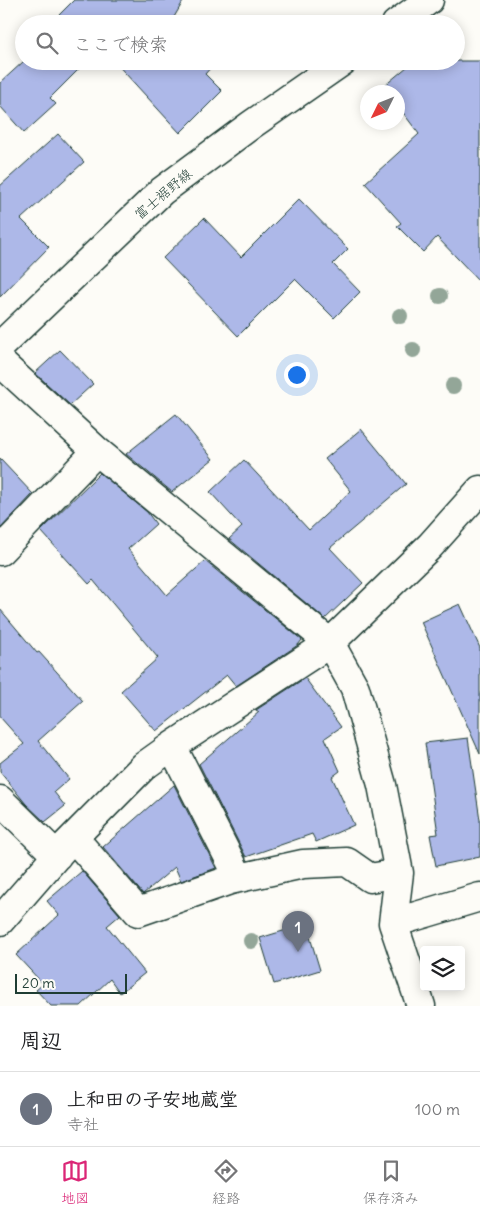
<!DOCTYPE html>
<html lang="ja">
<head>
<meta charset="utf-8">
<style>
	:root { --surface:#fff; --page:#f6f6f6; --text:#202124; --muted:#757577; --line:#e0e0e0; --accent:#db2777 }
	body { margin:0; font-family:Delius,"Klee One",sans-serif; background:var(--page); color:var(--text) }
	.controls { position:absolute; right:15px; bottom:15px; display:grid; overflow:hidden; border-radius:5px; box-shadow:0 2px 12px #0003 }
	.controls button { width:45px; height:45px; display:grid; place-items:center; padding:0; border:0; border-bottom:1px solid var(--line); background:var(--surface); color:var(--text); font:25px sans-serif }
	.compass { position:absolute; left:360px; top:85px; width:45px; height:45px; border-radius:50%; background:var(--surface); box-shadow:0 2px 12px #0003; rotate:227deg }
	.scale { position:absolute; left:15px; bottom:12px; width:112px; box-sizing:border-box; padding-left:5px; border:2px solid #1f3d34; border-top:0; font-size:14px; line-height:18px; white-space:nowrap; color:#1f3d34; -webkit-text-stroke:4px #fdfcf7; paint-order:stroke }
	.you { position:absolute; left:296px; top:374px; width:18px; height:18px; margin:-12px; border:4px solid #fff; border-radius:50%; background:#1a73e8; box-shadow:0 0 0 8px #1a73e833 }
	.badge { display:grid; place-items:center; width:32px; height:32px; border-radius:50%; background:var(--accent); color:#fff; font-size:16px; font-weight:700 }
	.pin { position:absolute; translate:-50% -41px; filter:drop-shadow(0 1px 2px #0008) }
	.pin::after { content:''; position:absolute; top:26px; width:18px; height:15px; background:inherit; clip-path:polygon(0 0,100% 0,50% 100%) }
	.list { margin:0; padding:0; list-style:none }
	h2 { display:flex; justify-content:space-between; align-items:center; height:65px; margin:0; padding:0 20px; font-size:21px }
	h2 small { font-size:16px; font-weight:400; color:var(--muted) }
	.list li { display:grid; grid-template-columns:32px 1fr auto; gap:15px; align-items:center; box-sizing:border-box; height:75px; padding:0 20px; border-top:1px solid var(--line) }
	.list b { display:block; font-size:19px; white-space:nowrap }
	.list p { margin:0; font-size:16px; white-space:nowrap; color:var(--muted) }
	.list em { font-size:16px; font-style:normal; color:var(--muted) }
	.icon { flex:none; width:28px; height:28px; fill:none; stroke:currentColor; stroke-width:2; stroke-linecap:round; stroke-linejoin:round }
	.map { position:relative; flex:none; width:480px; height:1006px; overflow:hidden }
	.search { position:absolute; background:var(--surface); box-shadow:0 2px 12px #0003; left:15px; right:15px; top:15px; height:55px; display:flex; align-items:center; gap:12px; box-sizing:border-box; padding:0 18px; border-radius:28px; color:var(--muted); font-size:19px }
	.sheet { height:140px; background:var(--surface) }
	nav { display:flex; justify-content:space-around; align-items:center; box-sizing:border-box; height:70px; border-top:1px solid var(--line); background:var(--surface); font-size:14px; color:var(--muted) }
	nav a { display:grid; justify-items:center; gap:2px }
	nav .on { color:var(--accent) }
	.map>svg:first-child { display:block }
	.building { fill:#adb8e8; stroke:#1f3d34 }
	.lines { fill:none; stroke-linecap:round; stroke-linejoin:round }
	.minor-casing { stroke:#1f3d34; stroke-width:31 }
	.major-casing { stroke:#1f3d34; stroke-width:31 }
	.minor { stroke:#fdfcf7; stroke-width:28 }
	.major { stroke:#fdfcf7; stroke-width:28 }
	.tree { fill:#93a698 }
	.labels { text-anchor:middle; dominant-baseline:central; stroke-width:4; stroke-linejoin:round; paint-order:stroke }
	.street-label { font-size:14px; fill:#1f3d34; stroke:#fdfcf7 }
</style>
</head>
<body>
<div class="map">
<svg width="480" height="1006" viewBox="0 0 480 1006">
	<rect width="100%" height="100%" fill="#fdfcf7"/>
	<filter id="ink" filterUnits="userSpaceOnUse"><feTurbulence type="fractalNoise" baseFrequency=".02" numOctaves="2"/><feDisplacementMap in="SourceGraphic" scale="10" xChannelSelector="R" yChannelSelector="G"/><feConvolveMatrix kernelMatrix="1 2 1 2 8 2 1 2 1" color-interpolation-filters="sRGB"/></filter>
	<g filter="url(#ink)">
		<path class="building" d="M74,0H184L170,24L51,23Z
			M24,61H87L50,98L56,104L24,133L0,106V83Z
			M114,61H209L213,65L205,74L222,91L180,133Z
			M414,61H480V282L437,237L423,252L397,226L401,223L365,183L419,134L398,106V92H387L383,87Z
			M58,134L84,162L21,219L49,247L0,297V186Z
			M299,199L348,249L333,264L360,292L334,318L295,279L238,336L163,258L204,218L241,257Z
			M60,350L93,384L70,405L35,373Z
			M176,414L213,459L172,492L126,454Z
			M361,429L406,484L330,548L363,583L325,619L229,539L242,527L210,492L244,460L309,530L351,491L325,459Z
			M0,459L33,494L0,529Z
			M100,473L147,512L156,524L128,549L167,595L205,561L302,640L298,645L236,686L227,675L156,731L121,691L158,658L93,580L89,584L41,531Z
			M460,604L480,648V754L421,622Z
			M0,609L37,653L39,652L83,701L38,741L69,779L54,792L65,806L45,822L26,804L0,772V763L24,744L0,717Z
			M305,678L341,727L325,738L340,771L332,777L354,825L316,842L312,834L246,857L199,764L259,712L256,710Z
			M468,738L480,820V857L436,866L430,835L438,834L425,743Z
			M174,785L216,868L181,881L175,867L143,894L103,847Z
			M82,871L120,915L107,926L145,973L120,993L110,979L81,1006H51L36,990L43,984L16,955L59,915L47,901Z
			M306,924L320,970L274,984L260,938Z"/>
		<g class="lines">
			<g class="minor-casing">
				<path id="minor" d="M0,362L97,451L330,643L355,688L382,785L399,873L393,923L421,1006
					M0,551L97,451
					M172,746L239,878
					M0,800L57,856
					M74,838L138,912L230,880L303,864L347,862L370,878L399,873
					M0,921L66,845L144,766L172,746L330,643L430,546L480,490
					M393,923L480,897"/>
			</g>
			<g class="major-casing">
				<path id="major" d="M396,24L429,0
					M0,346L162,191L251,125L343,61"/>
			</g>
			<use href="#minor" class="minor"/>
			<use href="#major" class="major"/>
		</g>
		<g class="tree">
			<circle cx="440" cy="296" r="8"/>
			<circle cx="400" cy="316" r="8"/>
			<circle cx="413" cy="350" r="8"/>
			<circle cx="453" cy="386" r="8"/>
			<circle cx="251" cy="941" r="8"/>
		</g>
	</g>
	<g class="labels">
		<g class="street-label">
			<text transform="translate(163 194) rotate(-40)">富士裾野線</text>
		</g>
	</g>
</svg>
<div class="controls">
<button><svg class="icon" aria-label="layers" viewBox="0 0 24 24"><path d="M12 4l9 5-9 5-9-5zM3 14l9 5 9-5"/></svg></button>
</div>
<svg class="compass" viewBox="-18 -18 36 36"><path d="M0-13l5 13h-10z" fill="#e53935"/><path d="M0 13l5-13h-10z" fill="#757577"/></svg>
<div class="scale">20 m</div>
<div class="you"></div>
<div class="pin badge" style="left:298px;top:952px;background:#6b7280">1</div>
<div class="search"><svg class="icon" aria-label="search" viewBox="0 0 24 24"><circle cx="10" cy="10" r="6"/><path d="M15 15l6 6"/></svg>ここで検索</div>
</div>
<section class="sheet">
<h2>周辺<small></small></h2>
<ul class="list">
<li><span class="badge" style="background:#6b7280">1</span><div><b>上和田の子安地蔵堂</b><p>寺社</p></div><em>100 m</em></li>
</ul>
</section>
<nav>
<a class="on"><svg class="icon" aria-label="map" viewBox="0 0 24 24"><path d="M3 6l6-2 6 2 6-2v14l-6 2-6-2-6 2zM9 4v14M15 6v14"/></svg>地図</a>
<a><svg class="icon" aria-label="directions" viewBox="0 0 24 24"><path d="M12 3l9 9-9 9-9-9zM9 14v-3h6M13 9l2 2-2 2"/></svg>経路</a>
<a><svg class="icon" aria-label="saved" viewBox="0 0 24 24"><path d="M7 4h10v16l-5-4-5 4z"/></svg>保存済み</a>
</nav>
</body>
</html>
